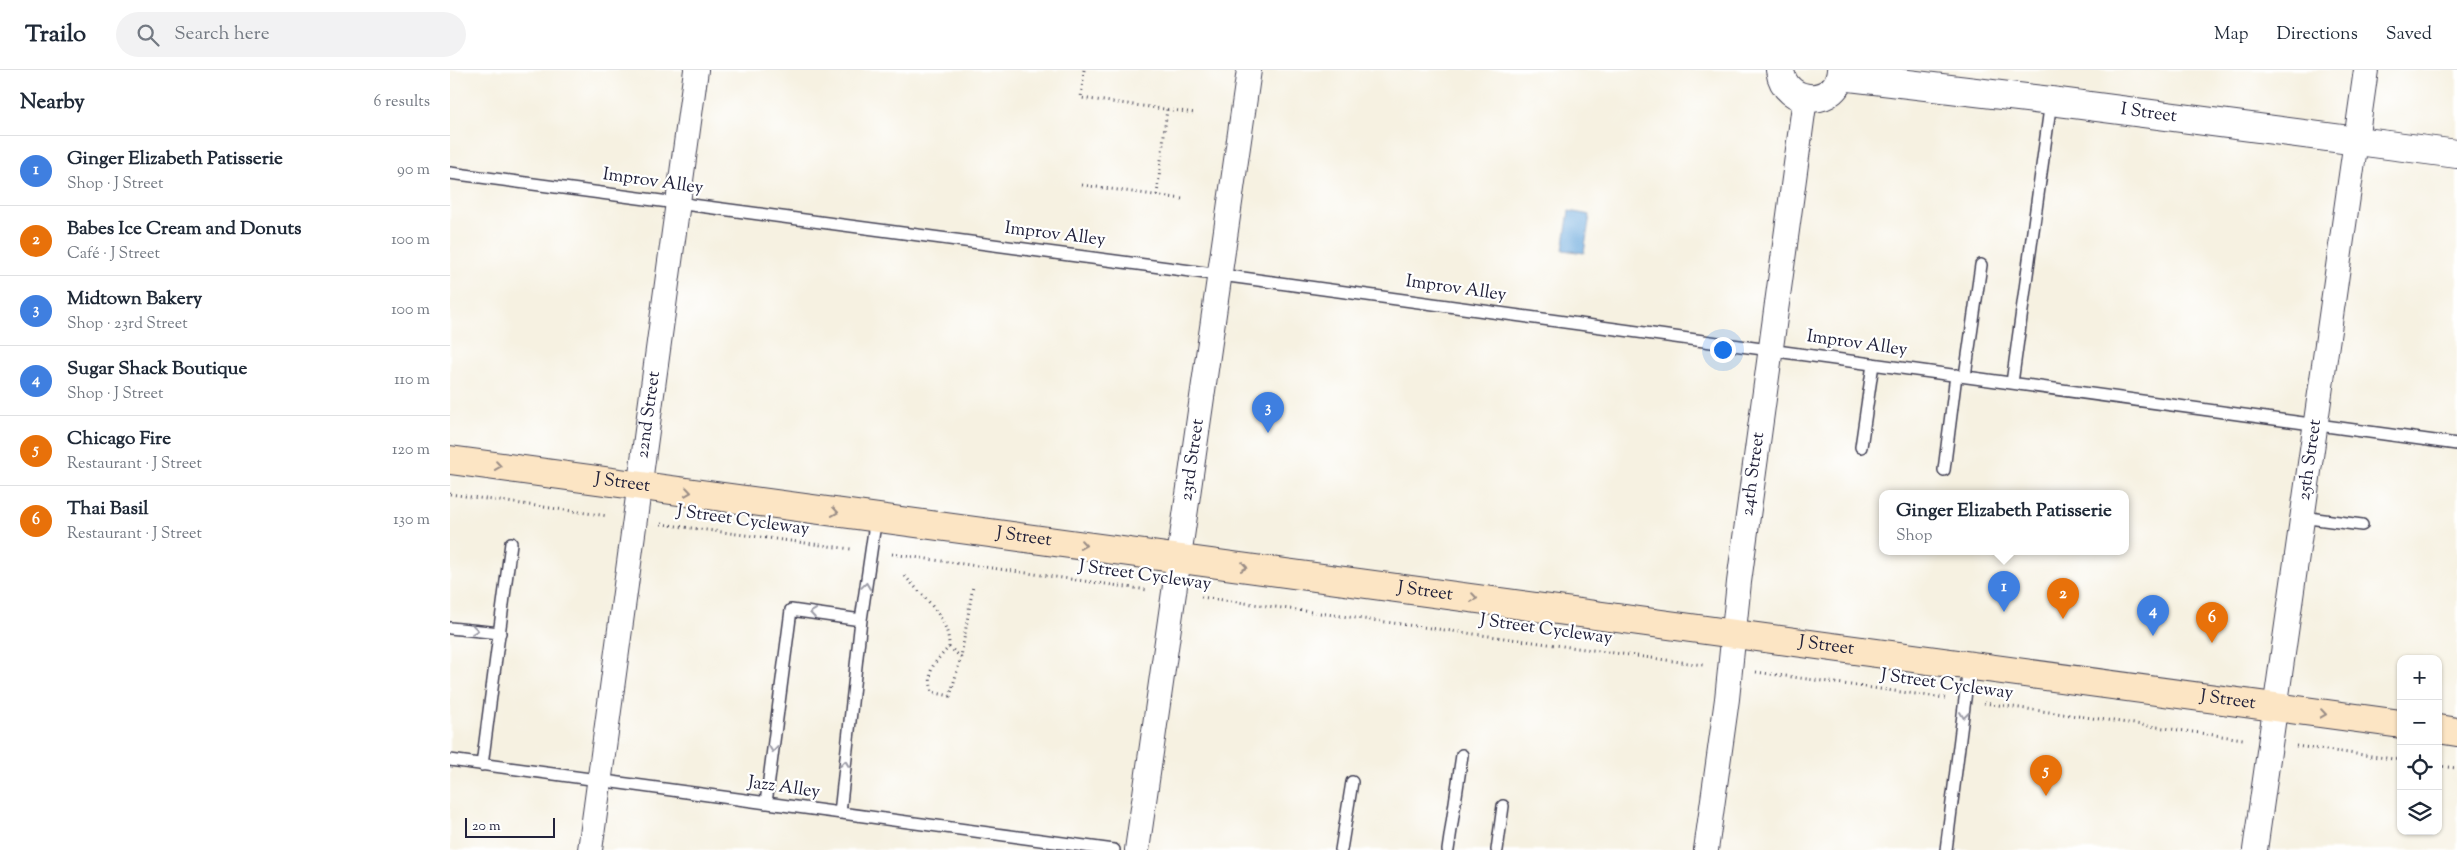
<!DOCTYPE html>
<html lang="en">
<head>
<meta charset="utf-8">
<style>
	:root { --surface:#fff; --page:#f2f2f3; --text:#1f2937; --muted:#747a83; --line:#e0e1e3; --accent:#b5179e }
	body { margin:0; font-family:"Sorts Mill Goudy",serif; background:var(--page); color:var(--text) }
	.controls { position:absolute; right:15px; bottom:15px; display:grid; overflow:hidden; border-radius:10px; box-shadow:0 1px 4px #0004 }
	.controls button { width:45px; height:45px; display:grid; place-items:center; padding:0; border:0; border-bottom:1px solid var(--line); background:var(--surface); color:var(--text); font:25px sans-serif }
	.scale { position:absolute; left:15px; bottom:12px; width:90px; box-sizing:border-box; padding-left:5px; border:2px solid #22223b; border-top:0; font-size:14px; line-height:18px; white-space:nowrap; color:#22223b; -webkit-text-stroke:4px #fff; paint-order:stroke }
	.you { position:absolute; left:1272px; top:279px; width:18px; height:18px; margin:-12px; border:4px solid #fff; border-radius:50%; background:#1a73e8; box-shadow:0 0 0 8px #1a73e833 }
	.badge { display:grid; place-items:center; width:32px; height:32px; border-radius:50%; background:var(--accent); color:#fff; font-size:16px; font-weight:700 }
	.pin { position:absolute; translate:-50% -41px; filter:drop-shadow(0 1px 2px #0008) }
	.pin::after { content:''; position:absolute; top:26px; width:18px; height:15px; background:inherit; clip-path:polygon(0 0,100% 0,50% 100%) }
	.popup { position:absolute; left:1429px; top:420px; width:250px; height:65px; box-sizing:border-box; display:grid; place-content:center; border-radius:10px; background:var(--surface); filter:drop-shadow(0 1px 4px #0005); font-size:16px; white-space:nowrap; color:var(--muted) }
	.popup b { font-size:19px; color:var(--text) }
	.popup::after { content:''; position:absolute; left:50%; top:100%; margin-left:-10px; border:10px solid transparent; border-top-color:var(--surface) }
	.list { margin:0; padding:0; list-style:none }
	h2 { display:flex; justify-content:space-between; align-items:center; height:65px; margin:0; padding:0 20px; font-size:21px }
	h2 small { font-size:16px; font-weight:400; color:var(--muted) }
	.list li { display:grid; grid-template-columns:32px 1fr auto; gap:15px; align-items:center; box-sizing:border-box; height:70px; padding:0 20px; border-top:1px solid var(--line) }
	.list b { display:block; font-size:19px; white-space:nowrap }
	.list p { margin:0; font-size:16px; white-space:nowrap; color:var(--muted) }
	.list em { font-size:16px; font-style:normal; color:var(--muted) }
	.icon { flex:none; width:28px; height:28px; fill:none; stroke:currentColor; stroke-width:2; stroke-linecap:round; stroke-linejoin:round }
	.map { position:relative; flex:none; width:2007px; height:780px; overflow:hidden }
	header { display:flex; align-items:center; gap:30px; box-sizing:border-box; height:70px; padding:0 25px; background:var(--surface); border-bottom:1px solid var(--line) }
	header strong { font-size:24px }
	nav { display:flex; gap:28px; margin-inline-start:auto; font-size:18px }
	.search { width:350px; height:45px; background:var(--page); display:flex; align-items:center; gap:12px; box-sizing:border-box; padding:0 18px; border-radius:28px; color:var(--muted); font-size:19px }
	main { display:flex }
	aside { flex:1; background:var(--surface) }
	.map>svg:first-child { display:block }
	.water { fill:#6aa9dc; stroke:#46668c }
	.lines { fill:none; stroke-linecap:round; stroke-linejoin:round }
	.service-casing { stroke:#424154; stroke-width:14 }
	.minor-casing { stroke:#424154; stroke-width:26 }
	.tertiary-casing { stroke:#424154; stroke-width:30 }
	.secondary-casing { stroke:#424154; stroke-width:30 }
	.path { stroke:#424154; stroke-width:3; stroke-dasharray:1 4; stroke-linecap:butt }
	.service { stroke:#fff; stroke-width:11 }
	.minor { stroke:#fff; stroke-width:24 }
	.tertiary { stroke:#fff; stroke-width:28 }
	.secondary { stroke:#fce5c4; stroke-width:28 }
	.oneway { stroke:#9a8d86 }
	.oneway2 { stroke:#9c9ca7 }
	.labels { text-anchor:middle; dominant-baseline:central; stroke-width:4.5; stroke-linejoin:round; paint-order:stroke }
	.street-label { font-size:18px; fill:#22223b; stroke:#fff }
</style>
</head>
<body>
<header>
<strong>Trailo</strong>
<div class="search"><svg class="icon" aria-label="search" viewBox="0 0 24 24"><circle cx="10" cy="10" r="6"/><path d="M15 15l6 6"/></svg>Search here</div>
<nav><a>Map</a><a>Directions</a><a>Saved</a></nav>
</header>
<main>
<aside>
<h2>Nearby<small>6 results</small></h2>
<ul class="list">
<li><span class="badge" style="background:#3f7fe0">1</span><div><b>Ginger Elizabeth Patisserie</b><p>Shop · J Street</p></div><em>90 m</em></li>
<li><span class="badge" style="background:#e8710a">2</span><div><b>Babes Ice Cream and Donuts</b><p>Café · J Street</p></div><em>100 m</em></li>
<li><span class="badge" style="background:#3f7fe0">3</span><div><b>Midtown Bakery</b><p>Shop · 23rd Street</p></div><em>100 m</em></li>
<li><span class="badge" style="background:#3f7fe0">4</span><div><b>Sugar Shack Boutique</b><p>Shop · J Street</p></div><em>110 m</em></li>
<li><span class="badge" style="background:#e8710a">5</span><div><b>Chicago Fire</b><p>Restaurant · J Street</p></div><em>120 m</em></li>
<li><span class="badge" style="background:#e8710a">6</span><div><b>Thai Basil</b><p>Restaurant · J Street</p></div><em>130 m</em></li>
</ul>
</aside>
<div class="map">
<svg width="2007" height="780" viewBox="0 0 2007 780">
	<rect width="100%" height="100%" fill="#fff"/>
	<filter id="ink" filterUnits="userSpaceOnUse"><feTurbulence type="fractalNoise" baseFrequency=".02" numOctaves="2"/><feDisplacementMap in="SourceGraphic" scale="10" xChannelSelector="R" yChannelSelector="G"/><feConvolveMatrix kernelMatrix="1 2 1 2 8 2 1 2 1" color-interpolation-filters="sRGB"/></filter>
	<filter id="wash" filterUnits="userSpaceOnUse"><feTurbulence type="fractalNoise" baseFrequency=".0096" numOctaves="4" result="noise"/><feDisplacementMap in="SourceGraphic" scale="20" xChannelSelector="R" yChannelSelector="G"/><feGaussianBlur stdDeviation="1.12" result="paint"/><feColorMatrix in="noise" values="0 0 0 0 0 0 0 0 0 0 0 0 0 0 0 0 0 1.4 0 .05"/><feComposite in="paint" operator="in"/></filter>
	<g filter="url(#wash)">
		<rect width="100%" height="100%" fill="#f6f1e1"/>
		<path class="water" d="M1119,141L1140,145L1134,183L1113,180Z"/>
	</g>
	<g filter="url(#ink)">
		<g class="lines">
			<g class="service-casing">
				<path id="service" d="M0,103L771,205L2007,374
					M1515,306L1531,195
					M1562,313L1601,31
					M1411,377L1423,294
					M1494,400L1506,305
					M1851,447L1912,455
					M0,558L50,563
					M0,690L664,780
					M32,695L61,473
					M316,733L341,540L411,550
					M390,743L411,550L426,447
					M891,780L902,712
					M998,780L1012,685
					M1047,780L1053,736
					M1496,780L1519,597"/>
			</g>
			<g class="minor-casing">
				<g id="minor">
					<path id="s1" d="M140,780L246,0"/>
					<path id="s2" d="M687,780L799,0"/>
					<path id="s3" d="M1256,780L1277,629L1289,512L1355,28"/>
					<path id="s4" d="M1805,780L1916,0"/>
				</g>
			</g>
			<g class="tertiary-casing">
				<g id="tertiary">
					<path d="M1330,0C1335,38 1389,37 1391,0"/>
					<path id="s5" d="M1391,6L1601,31L2007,84"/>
				</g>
			</g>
			<g class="secondary-casing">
				<g id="secondary">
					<path id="s6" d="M0,390L1951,654"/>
					<path d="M1988,659L2007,662"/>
				</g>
			</g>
			<path class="path" d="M634,0L631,28L745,43
				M632,115L733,129
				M707,125L717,39
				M0,424L158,446
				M211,454L401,479
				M442,484L698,520
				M455,506C473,527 500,548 499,577C483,595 477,597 482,622L500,626L511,587L523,516
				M751,527L1253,595
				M499,577L511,587
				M1306,602L1495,628
				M1534,633L1793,669
				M1846,676L1951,690
				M1988,696L2007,698"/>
			<use href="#service" class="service"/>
			<use href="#minor" class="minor"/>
			<use href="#tertiary" class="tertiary"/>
			<use href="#secondary" class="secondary"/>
		</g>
		<defs><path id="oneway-chevron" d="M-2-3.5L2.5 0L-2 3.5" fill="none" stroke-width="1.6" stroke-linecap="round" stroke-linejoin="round" transform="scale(1.25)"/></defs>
		<g class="oneway">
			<use href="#oneway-chevron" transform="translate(48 396) rotate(8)"/>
			<use href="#oneway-chevron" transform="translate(238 422) rotate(8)"/>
			<use href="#oneway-chevron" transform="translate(385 442) rotate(8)"/>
			<use href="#oneway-chevron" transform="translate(633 475) rotate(8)"/>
			<use href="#oneway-chevron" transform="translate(794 497) rotate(8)"/>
			<use href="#oneway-chevron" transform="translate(1024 528) rotate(8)"/>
			<use href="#oneway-chevron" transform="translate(1873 644) rotate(8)"/>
		</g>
		<g class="oneway2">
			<use href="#oneway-chevron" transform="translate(416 516) rotate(-82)"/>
			<use href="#oneway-chevron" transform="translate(363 543) rotate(-172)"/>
			<use href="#oneway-chevron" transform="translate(25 560) rotate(7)"/>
			<use href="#oneway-chevron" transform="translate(1514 645) rotate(97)"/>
			<use href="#oneway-chevron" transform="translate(323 679) rotate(97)"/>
			<use href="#oneway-chevron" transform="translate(395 694) rotate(-84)"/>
		</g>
	</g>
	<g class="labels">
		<g class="street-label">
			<text stroke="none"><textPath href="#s5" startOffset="310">I Street</textPath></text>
			<text transform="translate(203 112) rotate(8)">Improv Alley</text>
			<text transform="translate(605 165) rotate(7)">Improv Alley</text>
			<text transform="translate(1006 219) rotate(8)">Improv Alley</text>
			<text transform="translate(1407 274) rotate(8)">Improv Alley</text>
			<text stroke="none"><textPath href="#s1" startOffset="439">22nd Street</textPath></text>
			<text stroke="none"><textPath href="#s2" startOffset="394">23rd Street</textPath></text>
			<text stroke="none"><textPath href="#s4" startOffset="394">25th Street</textPath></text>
			<text stroke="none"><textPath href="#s3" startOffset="379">24th Street</textPath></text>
			<text stroke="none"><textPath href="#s6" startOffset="174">J Street</textPath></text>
			<text transform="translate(293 451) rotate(8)">J Street Cycleway</text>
			<text stroke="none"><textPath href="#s6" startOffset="579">J Street</textPath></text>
			<text transform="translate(695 506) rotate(8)">J Street Cycleway</text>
			<text stroke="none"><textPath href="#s6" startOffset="984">J Street</textPath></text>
			<text transform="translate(1096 560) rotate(8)">J Street Cycleway</text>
			<text stroke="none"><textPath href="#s6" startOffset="1389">J Street</textPath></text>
			<text transform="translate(1497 615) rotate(8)">J Street Cycleway</text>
			<text stroke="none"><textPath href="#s6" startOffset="1794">J Street</textPath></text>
			<text transform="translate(334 718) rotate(8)">Jazz Alley</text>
		</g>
	</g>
</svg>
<div class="controls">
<button>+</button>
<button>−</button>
<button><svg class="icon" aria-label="locate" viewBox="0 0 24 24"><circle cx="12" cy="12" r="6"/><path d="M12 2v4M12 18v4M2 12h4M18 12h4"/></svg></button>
<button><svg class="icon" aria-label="layers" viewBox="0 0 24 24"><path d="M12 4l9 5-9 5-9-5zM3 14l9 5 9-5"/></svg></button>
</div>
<div class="scale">20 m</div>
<div class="you"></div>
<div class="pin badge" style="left:1554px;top:542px;background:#3f7fe0">1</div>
<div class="popup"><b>Ginger Elizabeth Patisserie</b>Shop</div>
<div class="pin badge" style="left:1613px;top:549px;background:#e8710a">2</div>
<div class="pin badge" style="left:818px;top:363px;background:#3f7fe0">3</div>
<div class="pin badge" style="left:1703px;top:566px;background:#3f7fe0">4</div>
<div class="pin badge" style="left:1596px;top:726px;background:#e8710a">5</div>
<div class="pin badge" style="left:1762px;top:573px;background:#e8710a">6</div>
</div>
</main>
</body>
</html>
